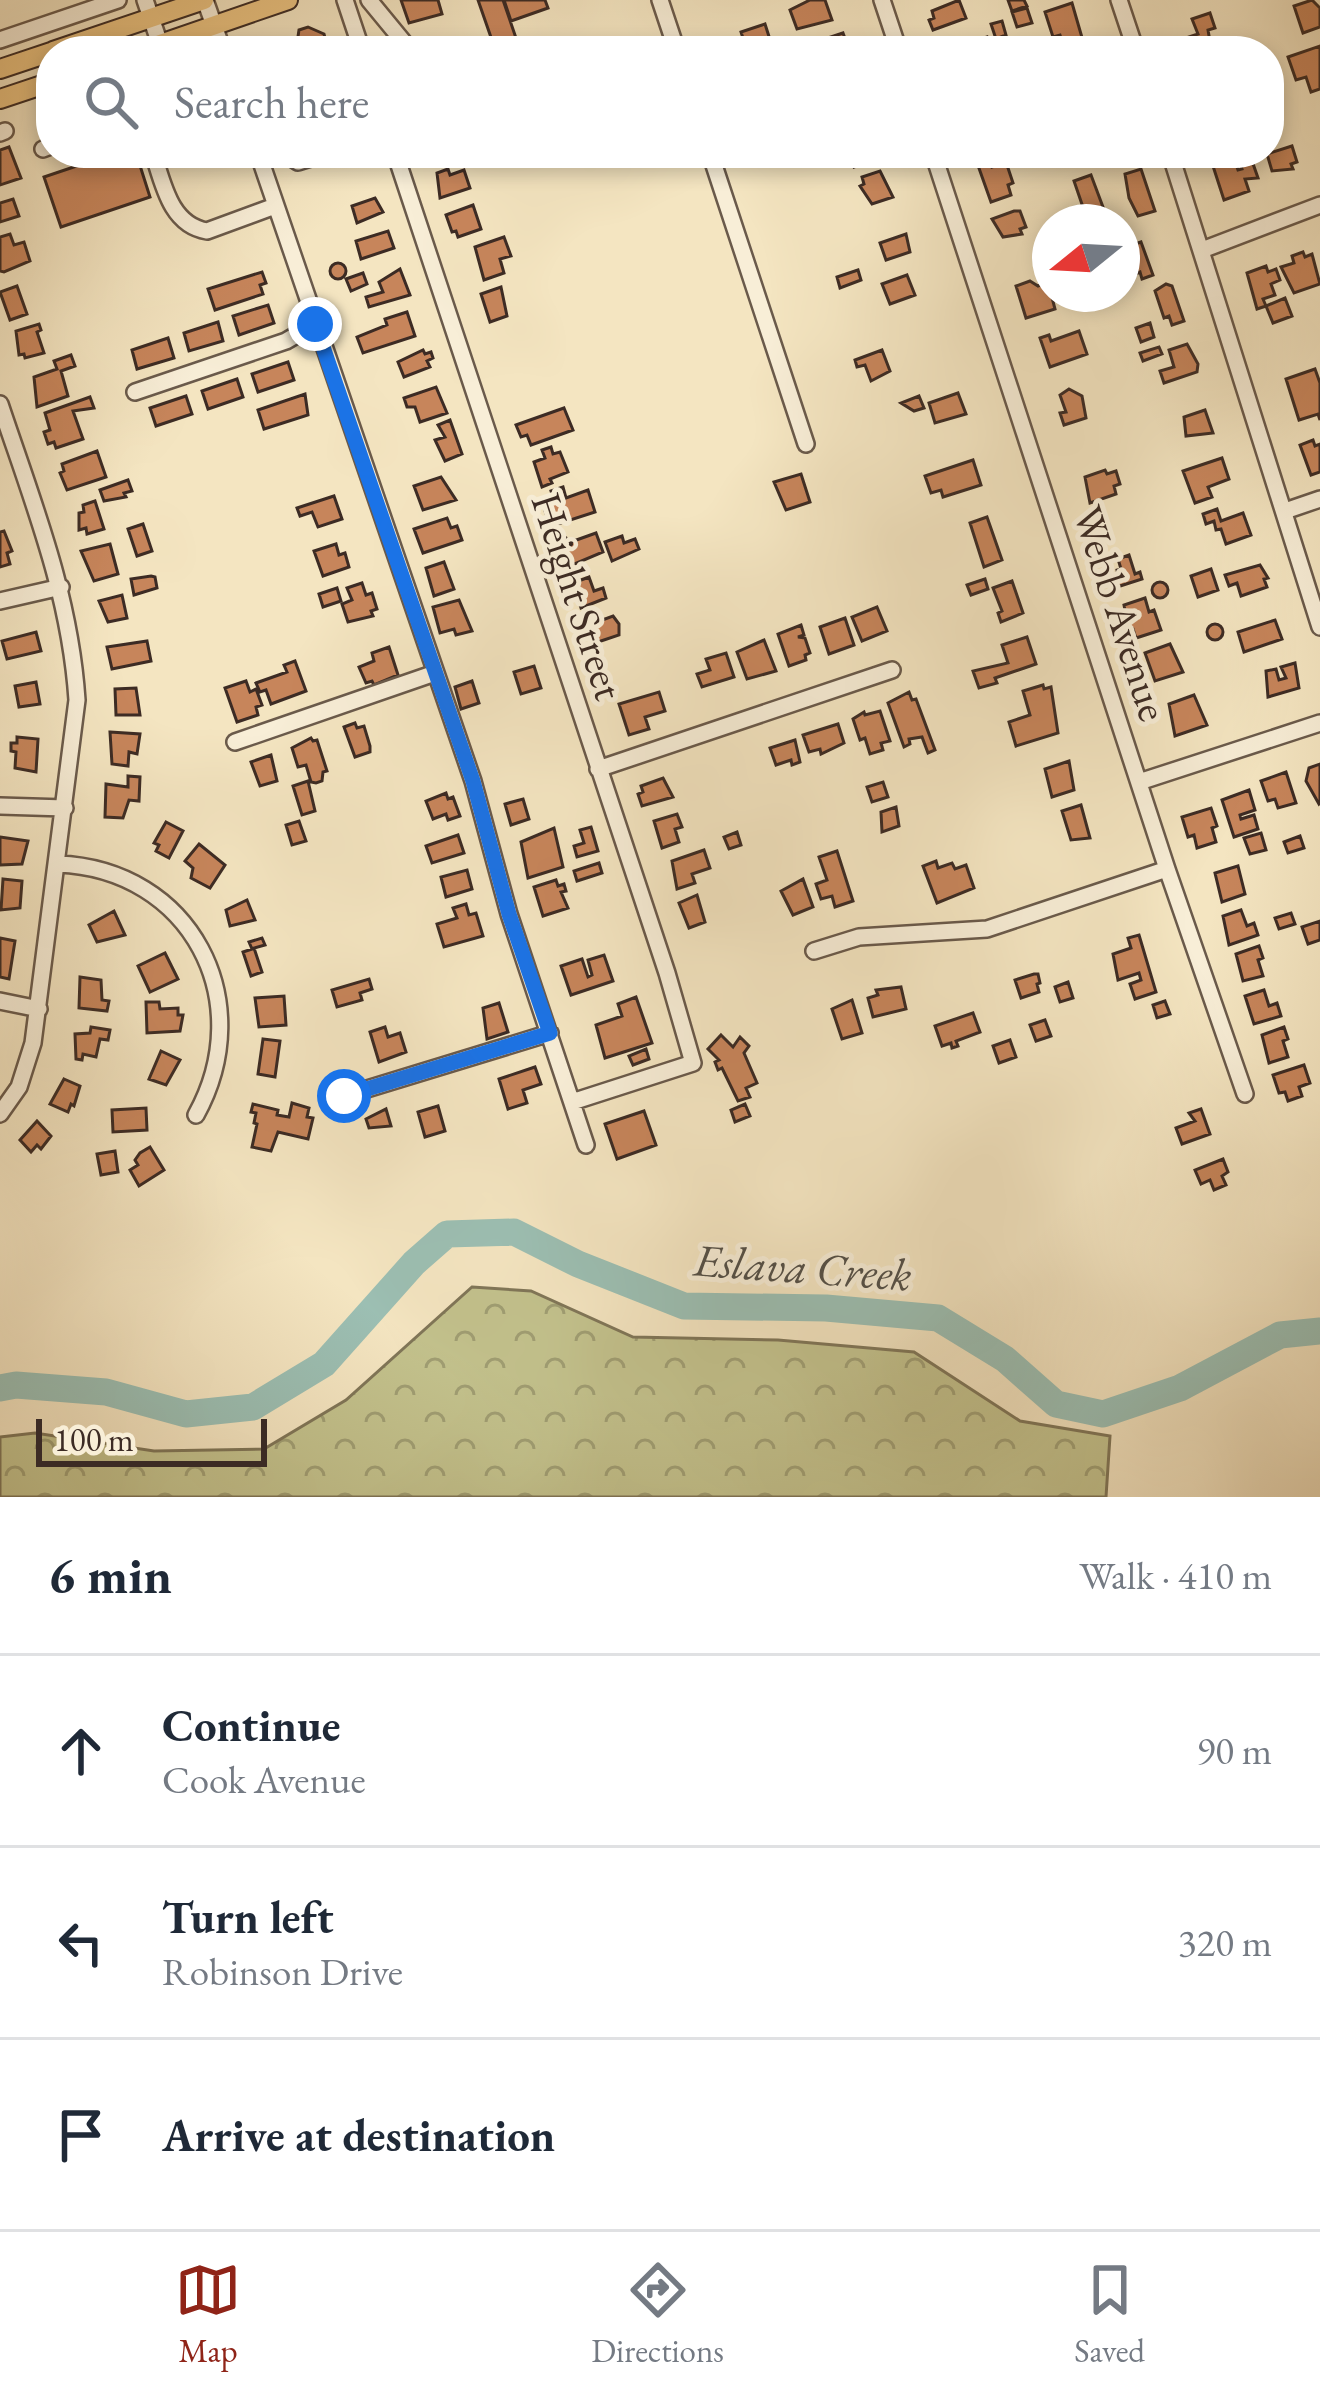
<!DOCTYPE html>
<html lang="en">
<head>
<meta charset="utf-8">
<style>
	:root { --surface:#fff; --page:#f2f2f3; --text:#1f2937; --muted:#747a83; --line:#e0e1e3; --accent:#8f2418 }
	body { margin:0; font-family:"EB Garamond",serif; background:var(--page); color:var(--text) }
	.compass { position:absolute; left:1032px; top:204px; width:108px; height:108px; border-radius:50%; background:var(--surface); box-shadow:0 6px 18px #0003; rotate:252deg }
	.scale { position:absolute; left:36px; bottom:30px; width:231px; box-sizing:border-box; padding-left:12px; border:6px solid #3c2b24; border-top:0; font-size:33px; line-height:42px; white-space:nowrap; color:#3c2b24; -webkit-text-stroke:9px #f8eed7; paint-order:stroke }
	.stop { position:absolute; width:36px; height:36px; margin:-27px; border:9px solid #1a73e8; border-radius:50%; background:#fff }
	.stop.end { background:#1a73e8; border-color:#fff; box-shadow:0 3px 12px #0008 }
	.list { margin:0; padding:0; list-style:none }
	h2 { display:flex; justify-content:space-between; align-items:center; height:156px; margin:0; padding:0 48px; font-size:51px }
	h2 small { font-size:39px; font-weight:400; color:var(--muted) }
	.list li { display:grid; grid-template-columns:78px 1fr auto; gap:36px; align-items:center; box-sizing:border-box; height:192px; padding:0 48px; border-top:3px solid var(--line) }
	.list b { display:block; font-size:45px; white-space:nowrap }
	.list p { margin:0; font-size:39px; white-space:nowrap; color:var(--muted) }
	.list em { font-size:39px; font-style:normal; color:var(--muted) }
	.icon { flex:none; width:66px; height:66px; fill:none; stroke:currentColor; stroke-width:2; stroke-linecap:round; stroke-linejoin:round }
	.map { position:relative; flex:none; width:1320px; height:1497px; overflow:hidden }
	.search { position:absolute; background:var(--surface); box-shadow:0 6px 18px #0003; left:36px; right:36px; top:36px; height:132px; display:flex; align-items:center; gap:30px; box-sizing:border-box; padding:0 42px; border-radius:48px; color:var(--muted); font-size:45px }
	.sheet { height:732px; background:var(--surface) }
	nav { display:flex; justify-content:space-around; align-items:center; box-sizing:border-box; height:168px; border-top:3px solid var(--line); background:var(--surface); font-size:33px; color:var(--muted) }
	nav a { display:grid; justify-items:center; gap:6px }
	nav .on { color:var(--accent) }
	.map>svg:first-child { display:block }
	.forest { fill:url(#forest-crowns); stroke:#807658; stroke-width:3 }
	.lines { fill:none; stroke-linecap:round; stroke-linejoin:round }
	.river { stroke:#9cbfb3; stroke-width:27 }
	.building { fill:#c7855b; stroke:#3c2b24; stroke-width:3 }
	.minor-casing { stroke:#6a5a4b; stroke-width:20 }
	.major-casing { stroke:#3c2b24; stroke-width:22 }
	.minor { stroke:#f8eed7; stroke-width:15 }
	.major { stroke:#eac280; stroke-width:18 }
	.route { stroke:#1a73e8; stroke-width:15 }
	.labels { text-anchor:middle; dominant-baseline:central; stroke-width:10; stroke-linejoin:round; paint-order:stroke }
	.street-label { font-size:42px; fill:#3c2b24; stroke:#f8eed7 }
	.water-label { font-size:45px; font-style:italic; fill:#545048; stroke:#f8eed7 }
</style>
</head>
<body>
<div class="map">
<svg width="1320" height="1497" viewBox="0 0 1320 1497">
	<defs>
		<pattern id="forest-crowns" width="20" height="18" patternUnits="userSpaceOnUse" patternTransform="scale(3)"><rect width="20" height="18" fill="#c3c28d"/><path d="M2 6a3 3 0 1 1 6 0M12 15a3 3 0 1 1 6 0" fill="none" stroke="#a09e73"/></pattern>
	</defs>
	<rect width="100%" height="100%" fill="#f4e5c1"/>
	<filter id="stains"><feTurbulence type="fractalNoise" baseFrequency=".00167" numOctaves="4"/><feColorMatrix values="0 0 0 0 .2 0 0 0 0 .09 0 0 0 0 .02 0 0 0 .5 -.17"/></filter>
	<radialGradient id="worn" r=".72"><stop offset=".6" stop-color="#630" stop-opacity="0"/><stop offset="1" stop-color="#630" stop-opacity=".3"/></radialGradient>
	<path class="forest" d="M472,1287L531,1291L633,1337L778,1340L914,1352L1020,1421L1110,1436L1106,1497H0V1437L35,1433L154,1451L264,1449L346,1400Z"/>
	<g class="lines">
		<path class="river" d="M0,1388L16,1385L106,1392L186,1414L253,1407L324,1364L414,1263L447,1234L514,1232L578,1264L684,1306L826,1308L938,1318L1005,1359L1056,1404L1103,1414L1180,1388L1280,1335L1320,1331"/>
	</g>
	<path class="building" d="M401,0H438L442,14L409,23Z
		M478,0H503L516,38L494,46Z
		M504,0H545L548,8L511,21Z
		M810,0H825L832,20L797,29L790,10Z
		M959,0L966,18L933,30L929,20L934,18L932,11Z
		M1008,0H1024L1027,6L1012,11Z
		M1312,0L1320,8V27L1303,33L1294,6Z
		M1072,3L1083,41L1064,47L1060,35L1053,37L1045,12Z
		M1027,8L1032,23L1017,27L1012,12Z
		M1210,13L1215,28L1208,30L1211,47L1223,43L1226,51H1187L1183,39L1198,34L1192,19Z
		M1002,21L1006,35L996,39L991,24Z
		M765,24L773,49L747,51L741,32Z
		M308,27L324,34L327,45L320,51H294L292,44L297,43L299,30Z
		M843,33L849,49L810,51L807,45Z
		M987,37L991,51H946Z
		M1320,46V89L1311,92L1306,77L1296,80L1288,57Z
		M1292,146L1297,162L1291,164L1293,169L1272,171L1267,154Z
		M9,147L21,178L0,185V150Z
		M115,153H136L150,197L61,227L44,177Z
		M849,153H880L881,157L854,167Z
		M987,153H996L999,160L991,163L992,167L1006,162L1013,183L1008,185L1011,195L991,202L975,157Z
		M1233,156L1238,170L1242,169L1240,162L1251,158L1258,178L1245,179L1249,191L1224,200L1212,163Z
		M448,169L450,175L464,170L470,188L440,198L437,173Z
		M1141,169L1155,211L1138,216L1129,198L1125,174Z
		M880,171L893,197L872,204L860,186L864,184L862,177Z
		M1091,175L1103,207L1085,213L1074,181Z
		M375,198L383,212L357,223L352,206Z
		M13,199L19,216L0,222V203Z
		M473,205L481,229L458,237L456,231L452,232L446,215Z
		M1014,211H1020L1026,227L1020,229L1022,234L1003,237L992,219Z
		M388,231L394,248L361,259L356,241Z
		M10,234L14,245L24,242L30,261L4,272L0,271V237Z
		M906,234L910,252L886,260L880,243Z
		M504,237L511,256L500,259L504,273L484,280L475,247Z
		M1141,242L1153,275L1142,279L1140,272L1132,275L1123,248Z
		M1303,252L1305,257L1312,254L1320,284L1294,293L1281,267L1294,263L1292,256Z
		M330 271a8 8 0 1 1 16 0a8 8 0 1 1-16 0Z
		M1266,266L1268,272L1276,269L1280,280L1271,284L1275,295L1263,299L1266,306L1257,309L1247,273Z
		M400,269L410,295L369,307L366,297L383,292L379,282Z
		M858,270L861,280L840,288L837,277Z
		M262,272L266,283L260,285L263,294L215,310L208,289Z
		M363,273L367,284L351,291L346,279Z
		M907,275L915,295L890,304L882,284Z
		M1030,281L1038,286L1048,282L1055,309L1026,318L1016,286Z
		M1166,284L1172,286L1184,321L1172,325L1169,316L1164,318L1155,291Z
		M17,286L27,314L10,320L0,292Z
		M501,287L507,316L490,322L481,294Z
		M1285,298L1292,316L1273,323L1266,306Z
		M268,305L274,323L239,335L233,316Z
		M407,312L415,336L363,353L357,337L387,325L385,319Z
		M218,322L223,341L189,351L184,333Z
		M1150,323L1154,337L1141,342L1136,328Z
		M39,324L41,330L37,332L44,353L25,358L24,354L19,355L16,331Z
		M1079,331L1087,354L1050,367L1040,338L1049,335L1051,341Z
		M168,338L174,358L137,369L132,350Z
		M1187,344L1198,364L1197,372L1164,383L1160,371L1174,367L1169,350Z
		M1159,347L1162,354L1143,361L1140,353Z
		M423,350L425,354L431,352L433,358L427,361L430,367L404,377L398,362Z
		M882,350L890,371L871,381L865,365L857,367L855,360Z
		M71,355L75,366L61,371L68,396L37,407L34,377L57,369L54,361Z
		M288,362L294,380L258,392L252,374Z
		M1315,369L1320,383V420L1318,414L1299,420L1286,379Z
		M237,379L243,397L208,409L202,391Z
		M436,387L447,413L420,422L415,407H407L404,398Z
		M1069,389L1082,396L1086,418L1064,425L1060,413L1066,412L1060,395Z
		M958,393L966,414L935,423L929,403Z
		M305,394L308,415L264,429L258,410Z
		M186,396L192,414L156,426L150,408Z
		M919,396L924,408L914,411L901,403Z
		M90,397L94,408L73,411L83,439L56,448L54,442L48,444L44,432L50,430L45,413Z
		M564,408L573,430L531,445L527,435L521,437L516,425Z
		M1205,410L1213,433L1186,436L1184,417Z
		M450,420L462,454L445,461L435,440L445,437L438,425Z
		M1313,440L1315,446L1320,444V472L1311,475L1300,445Z
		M551,447L553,454L560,452L568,472L550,479L552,483L542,487L534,462L545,458L542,450Z
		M97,451L106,477L67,490L60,473L64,471L62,464Z
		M1222,458L1229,479L1208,487L1212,497L1195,503L1183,471Z
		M973,460L981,485L943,497L941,490L931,493L925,476Z
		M1105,470L1107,474L1116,471L1120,484L1114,486L1116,494L1090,503L1085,477Z
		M801,474L810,502L786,510L774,482Z
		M441,477L456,500L423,510L414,486Z
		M128,480L132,491L124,493L126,497L104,501L100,490Z
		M563,487L566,498L588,490L595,512L555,525L553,520L549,522L545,511L550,509L548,503L554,501L551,491Z
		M334,496L342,519L318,527L312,512L300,516L297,508Z
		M95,501L104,529L87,534L86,528L79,530V513L84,512L83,505Z
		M1217,509L1221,521L1243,513L1251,535L1226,544L1221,529L1216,530L1214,521L1206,524L1203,514Z
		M987,517L1002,560L984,567L970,523Z
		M447,518L451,528L457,526L462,540L423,553L414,529Z
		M143,524L152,551L137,556L128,529Z
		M4,531L12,551L7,553L10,564L0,567V532Z
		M596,533L603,552L565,568L558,555V540L566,538L568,543Z
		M622,536L624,543L635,539L639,549L612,561L605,542Z
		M110,544L118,574L94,581L81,551Z
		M336,544L339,555L345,553L349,567L323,576L314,551Z
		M1129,555L1135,574L1140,572L1142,579L1114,588L1112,578L1118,576L1117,570L1121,569L1118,559Z
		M444,562L454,589L434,596L426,568Z
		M1260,565L1268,578L1264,579L1267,587L1241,596L1237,583L1229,586L1225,575Z
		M1211,569L1218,590L1198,597L1191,576Z
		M151,576L155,577L157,588L134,595L131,579Z
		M589,577L594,591L603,588L606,598L581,608L573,583Z
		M985,579L988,589L971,595L967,585Z
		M1012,581L1023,613L1001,622L998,613L1002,611L993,588Z
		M1152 590a8 8 0 1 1 16 0a8 8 0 1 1-16 0Z
		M362,583L366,595L372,593L377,609L371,611L373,616L348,622L342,604L352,600L347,588Z
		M337,588L341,601L323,607L319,594Z
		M122,595L127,618L108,622L99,601Z
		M1145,598L1149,612L1154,610L1161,630L1136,638L1133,629L1129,630L1124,605Z
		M459,600L472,631L456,635L454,629L440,633L433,607Z
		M877,607L887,631L862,641L852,617Z
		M613,616L619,624V635L592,644L586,626Z
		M845,618L854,645L829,654L820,627Z
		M1275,620L1282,639L1244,652L1238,632Z
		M1207 632a8 8 0 1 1 16 0a8 8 0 1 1-16 0Z
		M801,625L804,635L798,637L805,638L810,653L805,655L806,660L789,666L778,634Z
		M36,632L41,651L7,659L2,641Z
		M1027,637L1036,664L995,678L997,683L979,688L973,671L1008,663L1002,645Z
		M764,640L776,671L747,679L737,652Z
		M147,641L151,661L112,669L107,647Z
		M1170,644L1183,672L1155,681L1145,653Z
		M389,647L398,675L374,685L372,681L366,683L359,667L374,661L372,653Z
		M726,653L734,677L702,687L697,674L710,670L706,659Z
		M295,661L306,691L271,704L266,690L260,692L256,683L287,672L284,665Z
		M1295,663L1299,688L1268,697L1266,671L1276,669L1279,680L1286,678L1281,667Z
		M534,666L541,688L521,694L514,672Z
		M246,681L250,692L256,689L262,705L256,707L258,715L237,722L225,688Z
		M472,681L479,703L461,709L455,687Z
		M36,682L40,704L19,707L15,686Z
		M1043,685L1044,689L1051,687L1058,733L1016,746L1009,722L1030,715L1023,691Z
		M136,688L140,715H116L115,689Z
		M659,692L665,711L645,717L649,729L629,735L619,704Z
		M909,692L912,700L916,699L935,750L928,753L922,737L909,739L910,744L904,747L888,703Z
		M1194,695L1207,725L1175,736L1169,704Z
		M880,711L890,741L881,743L883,750L870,754L865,738L860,740L853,719L864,712L865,715Z
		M355,723L357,728L364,726L370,746V752L355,757L344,727Z
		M838,724L844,743L821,754L820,749L809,752L803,735Z
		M110,732L140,734L137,754L129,752L128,766L112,764Z
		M17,737L38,739L36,772L15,768L16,752L11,751V743H17Z
		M311,738L313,741L317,740L327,771L323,772L322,781L316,783L311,782L306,765L298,767L292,748Z
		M795,740L800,762L792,765L791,760L776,765L770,748Z
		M271,755L277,781L260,786L251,762Z
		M1069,761L1074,790L1052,797L1045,769Z
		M1320,764V803L1319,804L1306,781L1309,768Z
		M1286,772L1296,803L1278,808L1275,799L1268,801L1261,781Z
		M128,776L140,777L139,801L129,800L123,818L105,817L106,784L128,787Z
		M663,778L673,797L642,806L638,794L643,792L641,786Z
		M308,781L315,811L302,815L293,786Z
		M883,782L888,797L872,802L867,787Z
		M1249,790L1255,810L1240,815L1241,819L1254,815L1258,829L1234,837L1222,800Z
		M446,793L448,799L453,797L460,816L448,820L446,814L433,819L426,801Z
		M523,799L529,819L511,825L505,804Z
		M1081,805L1090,838L1071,840L1062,811Z
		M896,807L899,826L882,832L881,812Z
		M1211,808L1217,826L1212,828L1216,842L1197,848L1194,835L1188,837L1182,817Z
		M677,814L682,827L675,829L679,842L662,848L654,821Z
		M299,821L306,841L292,845L286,825Z
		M166,822L183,831L169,858L156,851L159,845L154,843Z
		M591,827L598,851L577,857L574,846L584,843L580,830Z
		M554,828L563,867L528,878L521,842Z
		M737,832L741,845L729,849L724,837Z
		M1261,833L1266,850L1250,854L1244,838Z
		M458,835L464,853L432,863L426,846Z
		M1300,836L1304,848L1288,853L1284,842Z
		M0,837L28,841L22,864L0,865Z
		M199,844L225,865L210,888L191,878L193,868L185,861Z
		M704,850L710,868L692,874L695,883L677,889L672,861Z
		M837,851L853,901L835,907L832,896L821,899L816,884L827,880L819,857Z
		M936,861L938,868L952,863L955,869L966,865L974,888L937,903L923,866Z
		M599,863L602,873L577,881L574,871Z
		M1238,866L1245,894L1222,902L1215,873Z
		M467,870L472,889L446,897L441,877Z
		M3,879L22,881L20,908L1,910Z
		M803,879L813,907L793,915L781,891Z
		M556,880L558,886L564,884L566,891L561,892L568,908L543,916L534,887Z
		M697,895L705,922L689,928L679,903Z
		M247,900L255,920L230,926L226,910Z
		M466,904L469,915L476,913L483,936L444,947L437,924L457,918L453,908Z
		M1241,910L1247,926L1254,923L1258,935L1229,945L1223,916Z
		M114,911L125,935L97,942L89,925Z
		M1291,913L1295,924L1279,929L1275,918Z
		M1320,921V940L1308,944L1302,927Z
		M1139,935L1156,992L1135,999L1130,984L1141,980L1139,973L1118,980L1113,954L1131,948L1128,938Z
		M0,938L15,941L9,979L0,977Z
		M262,938L265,945L254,948L262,972L251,976L243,952L252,949L249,942Z
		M1259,946L1263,958L1258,960L1263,976L1243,981L1236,954Z
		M165,953L178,979L150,992L138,966Z
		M604,955L613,981L571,995L561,966L582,959L588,977L592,975L588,960Z
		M1034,974H1038L1040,983L1037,984L1039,992L1021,998L1015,980Z
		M80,977L101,980L102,1000L109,1001L107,1011L79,1008Z
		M369,979L372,989L360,993L362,1000L337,1007L332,990Z
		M1068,982L1073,998L1060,1002L1055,987Z
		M901,987L906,1009L873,1017L868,998L878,995L876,990Z
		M1264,990L1269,1006L1277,1003L1281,1016L1254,1024L1245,996Z
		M284,996L286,1025L259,1027L255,998Z
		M636,997L652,1043L605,1058L596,1025L622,1016L618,1004Z
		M852,1000L862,1033L842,1039L832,1009Z
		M1165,1001L1170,1014L1157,1018L1153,1005Z
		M146,1002H159L160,1009L178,1008V1015H183L180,1031L147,1033Z
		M499,1003L508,1032L487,1039L483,1008Z
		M973,1013L980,1032L956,1041L958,1046L952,1048L951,1043L942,1046L935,1026Z
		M1045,1020L1051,1036L1036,1041L1030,1025Z
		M91,1027L110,1030L108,1040L100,1039L96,1057L83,1054L82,1060L76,1059L75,1034L90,1033Z
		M385,1027L388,1037L400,1033L406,1052L379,1062L370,1032Z
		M1284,1027L1288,1039L1283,1041L1288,1057L1269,1063L1262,1035Z
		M721,1035L733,1047L740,1037L749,1046L744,1053L757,1083L746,1088L750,1097L738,1101L722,1068L718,1070L715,1062L719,1060L708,1049Z
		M263,1039L280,1041L275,1077L258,1074Z
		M1010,1040L1016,1057L999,1063L993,1046Z
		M646,1049L649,1059L633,1065L629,1056Z
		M161,1051L180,1060L166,1085L149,1079Z
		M1304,1065L1310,1083L1299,1087L1302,1096L1288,1101L1285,1092L1279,1093L1273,1075Z
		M535,1067L541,1084L523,1090L527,1103L508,1109L499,1079Z
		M64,1079L80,1086L74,1106L71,1104L68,1112L50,1104Z
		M292,1103L309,1108L307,1117L313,1118L308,1139L278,1132L271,1151L252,1147L257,1124L254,1123L256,1113L251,1112L253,1104L278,1110L277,1115L289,1117Z
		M745,1104L750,1116L735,1122L731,1110Z
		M438,1106L445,1131L425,1137L418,1112Z
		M146,1108L147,1130L113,1132L112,1110Z
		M386,1109L391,1126L369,1128L366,1119Z
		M1201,1109L1210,1134L1182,1144L1176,1128L1195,1121L1189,1113Z
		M644,1111L656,1145L617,1159L605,1124Z
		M37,1121L51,1136L41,1149L37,1145L31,1152L20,1140Z
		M150,1147L164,1170L139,1186L130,1170L138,1165L135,1160L140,1153Z
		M115,1151L118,1172L101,1175L97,1154Z
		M1223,1159L1228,1172L1222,1176L1226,1185L1214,1190L1210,1180L1201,1184L1195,1170Z"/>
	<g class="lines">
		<g class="minor-casing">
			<path id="minor" d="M145,0L160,44
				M205,0L223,51
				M345,0L362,51
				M369,0L411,51
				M660,0L677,51
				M882,0L899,51
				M1119,0L1136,51
				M0,40L118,0
				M414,51L437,50
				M0,133L5,131
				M43,149L51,146
				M153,153C163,183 170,225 207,231L275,206
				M258,153L473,781L509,914L586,1145
				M284,153L298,162L327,153
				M395,153L667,973L693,1063L572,1102
				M710,153L806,444
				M933,153L1167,869L1245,1094
				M1170,153L1320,627
				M1202,250L1320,205
				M135,392L286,341L315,324
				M0,404C33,503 70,594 77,700L33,1043L19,1087L0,1114
				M1285,511L1320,499
				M0,601L61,587
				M235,742L435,673
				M598,769L892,670
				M1139,782L1320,723
				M0,806L65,808
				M58,864C191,869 259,1001 196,1115
				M814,951L859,937L987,929L1167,869
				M0,1001L39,1009
				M344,1096L550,1033"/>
		</g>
		<g class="major-casing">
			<path id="major" d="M53,51L204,0
				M140,51L288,0
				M0,69L51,52
				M0,99L51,82"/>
		</g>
		<use href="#minor" class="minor"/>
		<use href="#major" class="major"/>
	</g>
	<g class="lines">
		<path class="route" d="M315,324L473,781L509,914L550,1033L344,1096"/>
	</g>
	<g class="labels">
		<g class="street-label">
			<text transform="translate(578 596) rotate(72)">Height Street</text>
			<text transform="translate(1121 613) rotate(72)">Webb Avenue</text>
		</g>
		<g class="water-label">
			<text transform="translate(803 1267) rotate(4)">Eslava Creek</text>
		</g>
	</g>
	<rect width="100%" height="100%" filter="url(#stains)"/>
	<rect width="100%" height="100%" fill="url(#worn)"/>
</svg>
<svg class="compass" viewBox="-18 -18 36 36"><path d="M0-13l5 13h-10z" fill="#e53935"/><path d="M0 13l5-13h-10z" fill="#747a83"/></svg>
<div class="scale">100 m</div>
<div class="stop" style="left:344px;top:1096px"></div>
<div class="stop end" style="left:315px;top:324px"></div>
<div class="search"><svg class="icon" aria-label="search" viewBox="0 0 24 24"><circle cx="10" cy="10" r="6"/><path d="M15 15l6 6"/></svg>Search here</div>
</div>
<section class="sheet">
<h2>6 min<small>Walk · 410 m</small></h2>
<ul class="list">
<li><svg class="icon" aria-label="ahead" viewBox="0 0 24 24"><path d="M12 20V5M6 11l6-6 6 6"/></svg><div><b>Continue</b><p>Cook Avenue</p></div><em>90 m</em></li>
<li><svg class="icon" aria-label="left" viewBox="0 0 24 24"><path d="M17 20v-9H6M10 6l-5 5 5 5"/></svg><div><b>Turn left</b><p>Robinson Drive</p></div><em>320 m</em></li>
<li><svg class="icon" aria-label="arrive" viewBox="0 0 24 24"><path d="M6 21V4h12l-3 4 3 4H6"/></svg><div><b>Arrive at destination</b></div></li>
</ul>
</section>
<nav>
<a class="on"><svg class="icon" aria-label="map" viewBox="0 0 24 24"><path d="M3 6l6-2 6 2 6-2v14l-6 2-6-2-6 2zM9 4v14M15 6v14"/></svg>Map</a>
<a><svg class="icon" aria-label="directions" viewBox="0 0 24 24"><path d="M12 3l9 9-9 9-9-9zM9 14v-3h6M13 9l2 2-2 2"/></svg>Directions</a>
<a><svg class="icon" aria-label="saved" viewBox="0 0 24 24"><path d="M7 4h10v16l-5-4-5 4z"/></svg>Saved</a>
</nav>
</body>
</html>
